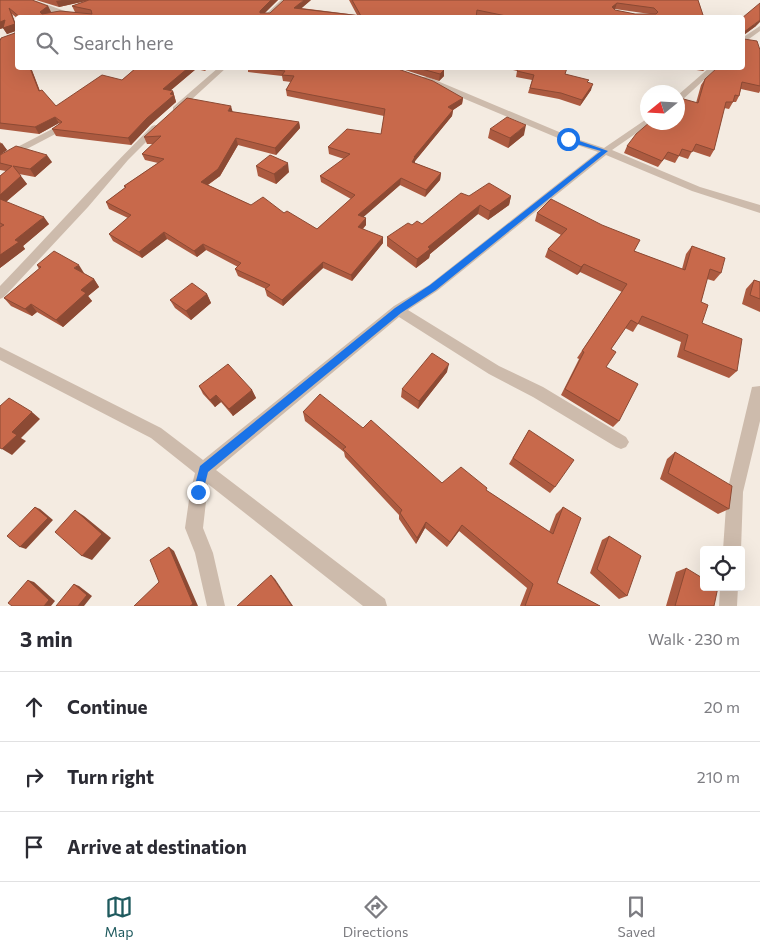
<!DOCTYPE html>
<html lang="en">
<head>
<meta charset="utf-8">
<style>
	:root { --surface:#fff; --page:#f7f7f7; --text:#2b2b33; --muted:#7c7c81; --line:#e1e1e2; --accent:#1f5a5e }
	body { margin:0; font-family:Commissioner,sans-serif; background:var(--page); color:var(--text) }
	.controls { position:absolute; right:15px; bottom:15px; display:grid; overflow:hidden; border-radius:5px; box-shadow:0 5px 20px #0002 }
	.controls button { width:45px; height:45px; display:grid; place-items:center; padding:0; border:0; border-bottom:1px solid var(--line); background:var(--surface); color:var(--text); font:25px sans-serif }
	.compass { position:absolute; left:640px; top:85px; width:45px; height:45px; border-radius:50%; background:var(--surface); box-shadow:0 5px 20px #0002; rotate:252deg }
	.stop { position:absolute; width:15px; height:15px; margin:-11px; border:4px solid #1a73e8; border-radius:50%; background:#fff }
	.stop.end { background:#1a73e8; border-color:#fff; box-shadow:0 1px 5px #0008 }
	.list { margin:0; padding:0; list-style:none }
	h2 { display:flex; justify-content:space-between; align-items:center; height:65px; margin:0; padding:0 20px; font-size:21px }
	h2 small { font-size:16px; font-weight:400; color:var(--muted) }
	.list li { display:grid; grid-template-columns:32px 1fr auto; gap:15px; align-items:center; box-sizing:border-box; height:70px; padding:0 20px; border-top:1px solid var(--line) }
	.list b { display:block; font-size:19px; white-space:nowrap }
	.list em { font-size:16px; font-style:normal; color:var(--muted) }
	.icon { flex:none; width:28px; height:28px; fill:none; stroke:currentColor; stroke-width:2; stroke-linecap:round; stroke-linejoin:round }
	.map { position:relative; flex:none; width:760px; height:606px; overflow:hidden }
	.search { position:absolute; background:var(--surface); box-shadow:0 5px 20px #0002; left:15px; right:15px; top:15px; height:55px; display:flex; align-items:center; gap:12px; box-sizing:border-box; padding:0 18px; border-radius:5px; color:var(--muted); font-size:19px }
	.sheet { height:275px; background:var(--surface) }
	nav { display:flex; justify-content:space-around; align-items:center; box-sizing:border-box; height:70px; border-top:1px solid var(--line); background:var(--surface); font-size:14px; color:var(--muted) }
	nav a { display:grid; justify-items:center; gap:2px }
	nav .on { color:var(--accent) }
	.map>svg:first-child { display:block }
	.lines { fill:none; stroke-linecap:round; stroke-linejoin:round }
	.minor { fill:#cdbbac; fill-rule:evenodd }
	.wall { fill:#ac5a40; fill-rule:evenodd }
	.shaded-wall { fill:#8c4a34 }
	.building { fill:#c8694b; stroke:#8c4a34; fill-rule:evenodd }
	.route { fill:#1a73e8 }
</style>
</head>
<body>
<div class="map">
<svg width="760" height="606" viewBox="0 0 760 606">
	<rect width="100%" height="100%" fill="#f4ebe1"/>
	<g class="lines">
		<path class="minor" d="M25,0H34L62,10L93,18C71,18 43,13 25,0Z
			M281,0H288L270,18H262Z
			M760,26V31L742,44V38Z
			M218,68H226L179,111H173V107Z
			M709,68H717L681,101H678V95Z
			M422,77H428L571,137L604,148L648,118V122L651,123L612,150L700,187L760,205V213L692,191L606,155L437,291L408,310L499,366L543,387L626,437L629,442L626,447L621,449L616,447L533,397L489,374L399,317L216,470L385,599L387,606H363L208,484L203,528L213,553L225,606H207L195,553L185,528L190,493L195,473L151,438L0,360V347L161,428L203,460L394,306L429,285L598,152L565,141L422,81Z
			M60,125L64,128L63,130L0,163V156Z
			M155,125L158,126V130L128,160L88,207L4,297L0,299V286C51,233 100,178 152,126Z
			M760,386V421L743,492L741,550H723L727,492L752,387Z
			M720,587H738L737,606H719Z"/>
	</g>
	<path class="wall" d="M0,0L48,6L51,12H75L72,6L86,1L59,7L36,0H278L264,13H270L311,0L301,8L357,15L349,0H698L704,18H484L476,16V18H18V19L12,14L17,31L40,91L56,106L122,80L136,68H208L205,71L196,69L170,91H173L176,102L150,125L131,145L56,136L52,129L60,124L59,123L39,134L0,129V41L15,33L16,31L7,34L3,28L0,29ZM615,9L650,14H635L614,10Z
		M742,18L756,26L744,35V39L760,50V91L759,93L741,89L739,96L736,102H733L729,109L724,108L714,150L710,157L692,151L688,159L679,156L675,163L664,159L658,167L624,153L627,146L664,125L696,103L701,85L705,79L742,68Z
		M235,68H395L463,98L462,104L453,110L452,116L415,161V163L441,173L440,180L425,197L400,185L363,217L366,225L363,229L383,243L352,281L323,268L283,306L267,296L265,289H266L238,276L235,269L238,267L206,250L197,257L167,239L142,258L113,241L109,234L128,218L109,209L106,202L125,188L124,186L158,163L145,160L142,154L153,144H147L144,137L233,112L299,122L300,128L276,155L238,145L220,176L208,185L251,205L284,213L317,229L351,199L321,182L320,176L344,159L329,154L328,147L381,134L384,116L287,96L286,90L291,82L283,81L282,76L248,72V69Z
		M399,68H436L444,76L439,81Z
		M505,68H563L565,74L588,83L591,90L580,106L559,99L528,93L532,80L516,77L517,71Z
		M683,68H707L703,71Z
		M490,129L524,135L508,148L488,138Z
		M0,142L7,150L1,154L52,162L35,177L19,174L27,184L6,202L49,224L23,246L25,249L0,268V176L6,171L0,170Z
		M256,166L289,172L276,184L258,176Z
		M469,196H511L509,205L488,220L478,214L430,254L429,258L416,268L387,246V237L412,225L422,224Z
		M537,213L634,251L682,269L686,254L692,246L721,273L714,281L707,279L701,302L702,323L737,371L729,378L677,357L681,342L638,324L633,332L625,328L611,349L606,367L619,421L613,427L561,395L579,359L577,358L622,292L580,272L577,275L545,257L548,249L561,235L535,221Z
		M37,265L84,273H83L94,279L99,287L88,296L92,301L63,327L37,312L32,316L11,306L4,298L39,269Z
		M754,280L760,282V312L742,304L746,289Z
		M207,294L211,303L191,320L175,308L170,300Z
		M447,372L418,409L401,397L402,389Z
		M199,386L252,390L256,398L233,416L221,402L215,407L203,394Z
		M303,412L363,428L442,483L486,490L549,532L556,514L563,507L557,583L600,606H520L527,588L459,531L447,547L425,528L416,544L399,519V515L345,457L344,452L305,421Z
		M529,430L555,487L550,493L509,464Z
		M675,452L729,509L718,514L660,479L667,459Z
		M609,536L627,596L619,599L590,573L602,540Z
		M686,568L714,606H666L676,572Z"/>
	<path class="shaded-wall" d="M62,0H90L59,7L56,1Z
		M271,0H278L260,18V11Z
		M304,0H311L295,14L294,8Z
		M617,3L615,9L610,13L612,7Z
		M48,6L51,12L43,18L40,12Z
		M9,8L12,14L18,30L7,34L3,28Z
		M5,20L9,26L0,29V22Z
		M760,20V22L756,26L742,36L744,32Z
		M30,68H31L42,97L39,91Z
		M188,68H196V69L165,95L163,89Z
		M444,70V76L439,81L440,74Z
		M593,84L591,90L580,106L582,100Z
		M173,91L176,102L150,125L131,145L128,138Z
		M463,98L462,104L453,110L452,116L415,161V164L412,162L414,157L448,107Z
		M231,106L233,113L228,111Z
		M55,117L59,123L39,134L35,127Z
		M299,122L300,128L276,155L275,148Z
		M526,125L524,135L508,148L510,138Z
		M236,138L238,145L220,176L203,188L201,182Z
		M2,143L7,150L0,155V144Z
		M47,155L52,162L35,177L30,169Z
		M288,163L289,172L276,184L274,174Z
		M441,173L440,180L425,197L426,190Z
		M21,176L27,184L2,205L0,202V195Z
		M401,178L400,185L359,221L358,215Z
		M511,196L509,205L488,220L490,211Z
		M480,205L478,214L430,254L429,258L416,268L417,259L428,247Z
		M44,217L49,224L23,246L25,249L0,268V255L15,240Z
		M366,218V225L358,233V227Z
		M164,232L167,239L142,258L139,252Z
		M383,237V243L352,281L351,275Z
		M203,244L206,250L197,257L194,251Z
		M323,262V268L283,306L282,300Z
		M584,264L580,272L577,275L581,267Z
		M79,265L84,273L80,276L74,268Z
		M94,279L99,287L88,296L92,301L63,327L56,320L81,290Z
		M207,294L211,303L191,320L186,311Z
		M31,304L37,312L32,316L25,309Z
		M449,364L447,372L418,409L419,401Z
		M252,390L256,398L233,416L229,409Z
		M216,395L221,402L215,407L210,400Z
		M32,412L40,419L21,438L26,441L12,455L2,449L12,432Z
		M35,507L40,509L53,520L26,549L20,547Z
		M75,510L84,516L111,538L92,560L82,556Z
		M426,522L425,528L416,544L417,538Z
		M462,525L459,531L447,547L450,542Z
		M169,547L174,551L198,606H190Z
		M271,575L275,579L293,606H292Z
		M28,580L34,582L55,601L51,606H44Z
		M74,584L79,586L92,596L84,606H78Z"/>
	<path class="building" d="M0,0H32L48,6L40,12L42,14L60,11L92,14L91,10L72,6L89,0H271L260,11V13H270L284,0H304L294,8L361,16L352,0H698L704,18H516L477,10L476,18H21L9,8L15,24L3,28L5,20L0,22ZM617,3L654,8L658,12L656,14H635L615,10L612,7Z
		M760,3V20L744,32V39L757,41L760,50V86L742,82L739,96L735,95L733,102H726L714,150L696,144L692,152L682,149L679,156L668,152L662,161L627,146L636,134L650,122H658L664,125L665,122H678V102L680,98L698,103L705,79L717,68H742V18Z
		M16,30L18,32V68H30L39,91L42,90L56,106L102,75L122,80L136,68H188L163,89L173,91L170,94L174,95L147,118L128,138L52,129L62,122L55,117L35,127L0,123V41L1,38L15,33Z
		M260,68H395L433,81L463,98L448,107L453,110L414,157H415L412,162L441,173L426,190L401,178L358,215L366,218L358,227L383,237L351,275L323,262L282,300L265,289L270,285L235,269L241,263L203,244L194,251L164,232L139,252L109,234L131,215L106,202L126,187L124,186L164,159L142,154L161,136L144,137L187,98L231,106L228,111L299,122L275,148L236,138L218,169L201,182L251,205L263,197L284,213L287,211L317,229L355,195L320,176L350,154L328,147L347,129L381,134L385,109L286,90L294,76L282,75L285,71Z
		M418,68H436L444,70L440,74Z
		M519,68H567L565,74L589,80L587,82L593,84L582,100L561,93L530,88L534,75L517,71Z
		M507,117L526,125L510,138L490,129Z
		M16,146L47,155L30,169L13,166L21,176L0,195V176L12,166L0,163V155Z
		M270,155L288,163L274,174L256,166Z
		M489,183L511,196L490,211L480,205L428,247L430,249L417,259L387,237L408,223L412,225L417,221L422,224L461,193L469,196Z
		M0,199L44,217L15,240L19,242L0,255V227L4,225L0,223Z
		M551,199L602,225L640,240L634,251L685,270L692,246L725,258L721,273L710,269L701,302L708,305L702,323L742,339L737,371L684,350L688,335L642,316L638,324L631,320L611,349L616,352L606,367L638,384L619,421L565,389L584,352L582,351L627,284L584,264L581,267L548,249L567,229L537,213Z
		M54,251L79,265L74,268L94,279L81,290L86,293L56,320L31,304L25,309L4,298L41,267L37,265Z
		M754,280L760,282V299L750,295Z
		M192,283L207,294L186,311L170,300Z
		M432,353L449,364L419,401L402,389Z
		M228,364L252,390L229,409L216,395L210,400L199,386Z
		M320,394L363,428L371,420L442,483L461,467L487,488L486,490L553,534L563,507L581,518L557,583L600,606H525L533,584L462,525L450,542L426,522L417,538L400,513L402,510L343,449L346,447L303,412Z
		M9,398L32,412L12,432L17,435L2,449L0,448V406Z
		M529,430L574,460L555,487L513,458Z
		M675,452L732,486L729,509L668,473Z
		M35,507L48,518L20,547L7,536Z
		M75,510L102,534L82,556L55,532Z
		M609,536L641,556L627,596L597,569Z
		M169,547L193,604L190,606H134L159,582L150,560Z
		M686,568L704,579V587H718L714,606H675Z
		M271,575L292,606H237Z
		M28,580L49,600L44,606H12L8,603Z
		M74,584L87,595L78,606H56Z"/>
	<path class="route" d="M568,137L608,151L436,290L401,313L208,472L202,496L198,498L195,496L193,492L200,466L395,308L430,285L601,151L566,141Z"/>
</svg>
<div class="controls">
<button><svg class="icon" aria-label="locate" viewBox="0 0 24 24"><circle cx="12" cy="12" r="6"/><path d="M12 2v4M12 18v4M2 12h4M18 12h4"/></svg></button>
</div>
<svg class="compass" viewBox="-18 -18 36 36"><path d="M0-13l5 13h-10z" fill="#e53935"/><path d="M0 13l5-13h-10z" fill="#7c7c81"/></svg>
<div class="stop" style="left:568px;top:139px"></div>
<div class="stop end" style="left:198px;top:492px"></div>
<div class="search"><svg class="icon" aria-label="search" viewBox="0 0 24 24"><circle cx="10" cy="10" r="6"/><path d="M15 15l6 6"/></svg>Search here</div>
</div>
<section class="sheet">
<h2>3 min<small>Walk · 230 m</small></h2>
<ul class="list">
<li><svg class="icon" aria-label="ahead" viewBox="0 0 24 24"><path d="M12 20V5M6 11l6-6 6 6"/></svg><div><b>Continue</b></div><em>20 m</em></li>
<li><svg class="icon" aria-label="right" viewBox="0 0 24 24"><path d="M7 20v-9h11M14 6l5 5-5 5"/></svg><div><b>Turn right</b></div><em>210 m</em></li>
<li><svg class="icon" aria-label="arrive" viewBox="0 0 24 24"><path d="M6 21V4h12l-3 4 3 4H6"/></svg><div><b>Arrive at destination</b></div></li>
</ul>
</section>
<nav>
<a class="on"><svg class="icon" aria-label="map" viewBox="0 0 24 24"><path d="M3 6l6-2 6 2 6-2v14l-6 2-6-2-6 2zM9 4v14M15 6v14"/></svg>Map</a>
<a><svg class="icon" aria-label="directions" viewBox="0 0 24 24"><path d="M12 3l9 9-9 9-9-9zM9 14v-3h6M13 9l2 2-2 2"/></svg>Directions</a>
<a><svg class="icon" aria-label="saved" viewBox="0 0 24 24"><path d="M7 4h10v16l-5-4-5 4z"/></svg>Saved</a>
</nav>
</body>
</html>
